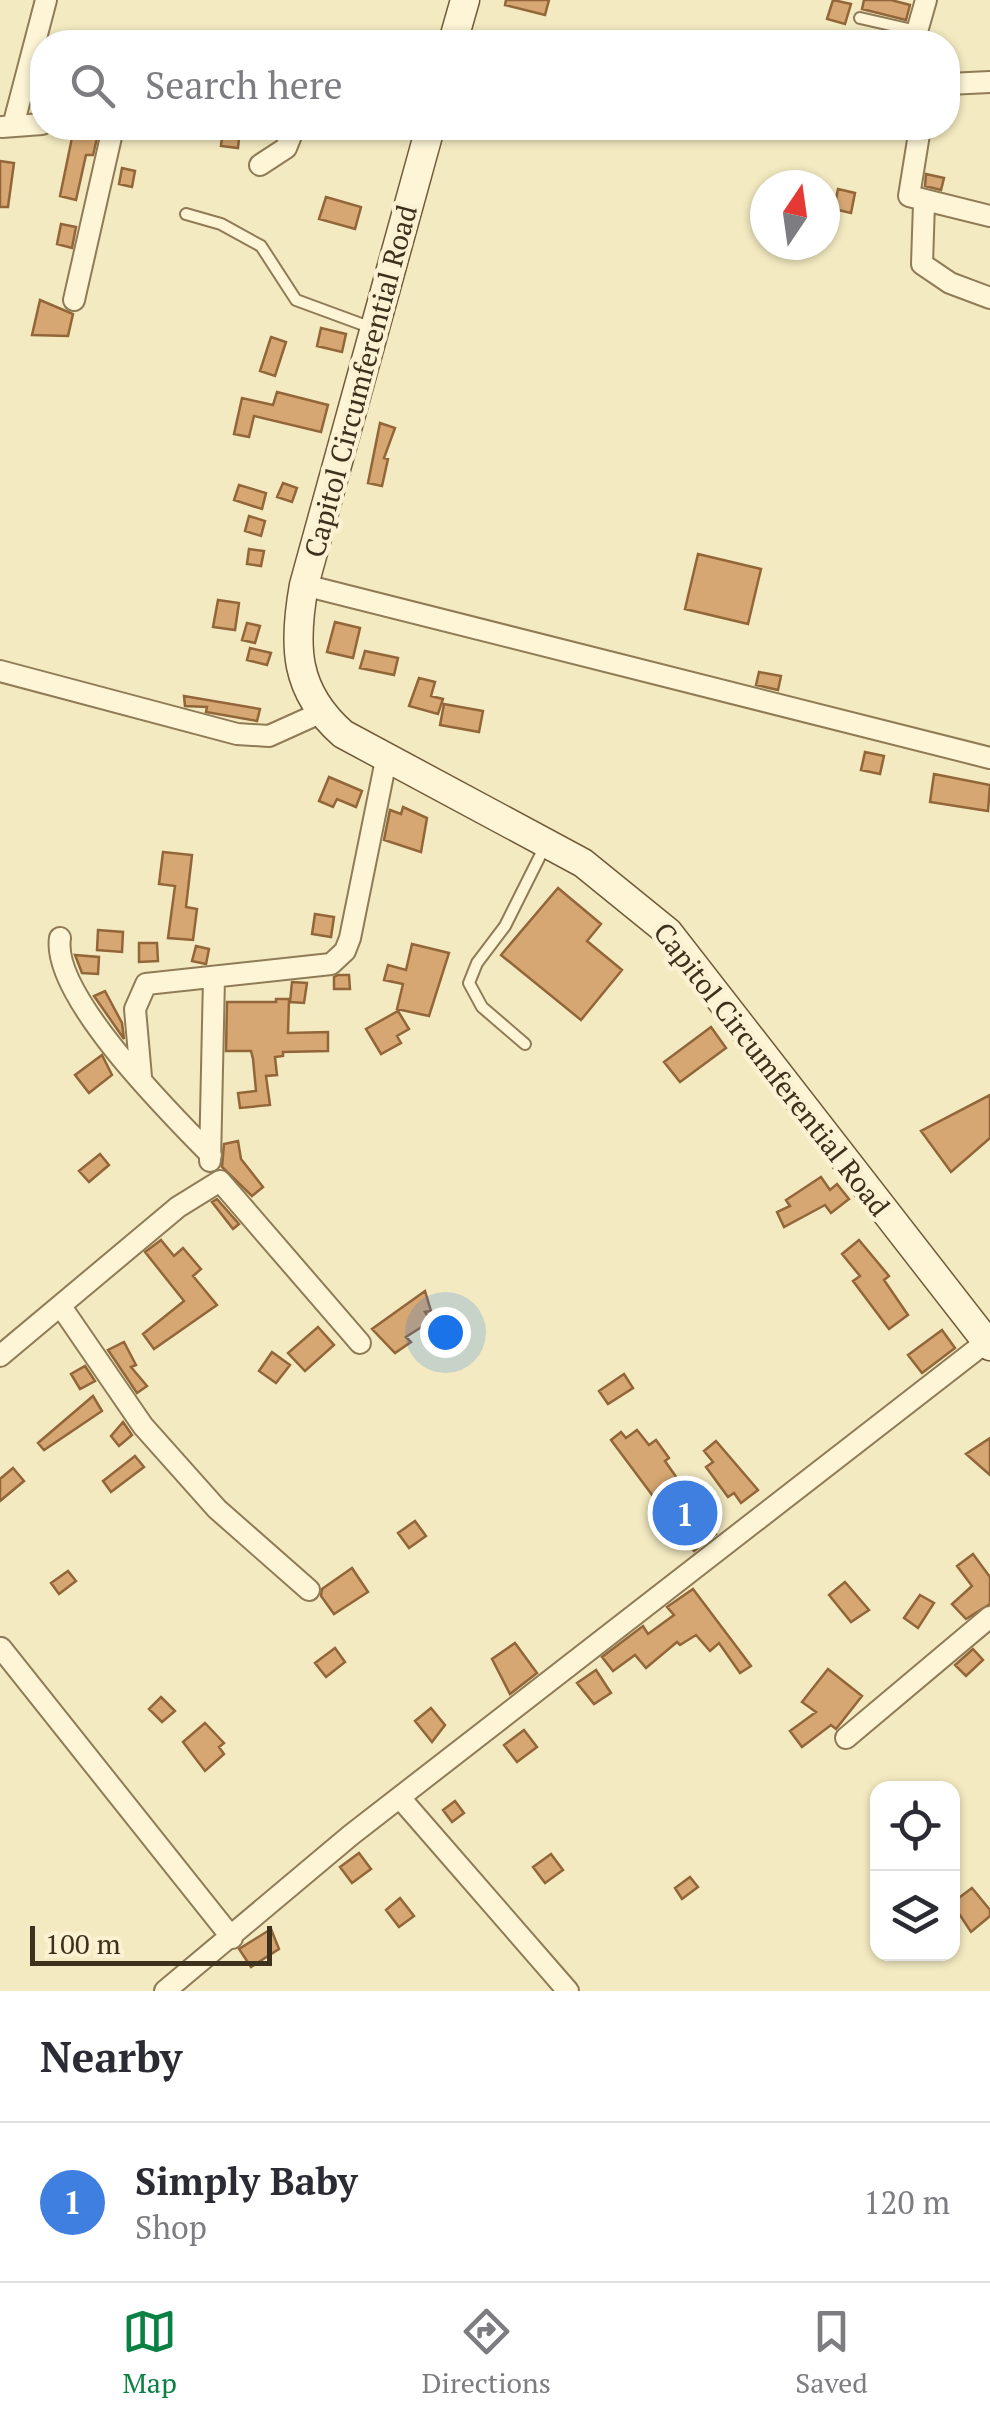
<!DOCTYPE html>
<html lang="en">
<head>
<meta charset="utf-8">
<style>
	:root { --surface:#fff; --page:#f2f2f3; --text:#2b2b33; --muted:#7c7c81; --line:#e1e1e2; --accent:#0b8043 }
	body { margin:0; font-family:"PT Serif",serif; background:var(--page); color:var(--text) }
	.controls { position:absolute; right:30px; bottom:30px; display:grid; overflow:hidden; border-radius:20px; box-shadow:0 2px 8px #0004 }
	.controls button { width:90px; height:90px; display:grid; place-items:center; padding:0; border:0; border-bottom:2px solid var(--line); background:var(--surface); color:var(--text); font:50px sans-serif }
	.compass { position:absolute; left:750px; top:170px; width:90px; height:90px; border-radius:50%; background:var(--surface); box-shadow:0 2px 8px #0004; rotate:13deg }
	.scale { position:absolute; left:30px; bottom:25px; width:242px; box-sizing:border-box; padding-left:10px; border:5px solid #3d301c; border-top:0; font-size:28px; line-height:35px; white-space:nowrap; color:#3d301c; -webkit-text-stroke:8px #faf2d2; paint-order:stroke }
	.you { position:absolute; left:445px; top:1332px; width:35px; height:35px; margin:-25px; border:8px solid #fff; border-radius:50%; background:#1a73e8; box-shadow:0 0 0 15px #1a73e833 }
	.badge { display:grid; place-items:center; width:65px; height:65px; border-radius:50%; background:var(--accent); color:#fff; font-size:32px; font-weight:700 }
	.pin { position:absolute; translate:-50% -50%; border:5px solid #fff; box-shadow:0 2px 10px #0006 }
	.list { margin:0; padding:0; list-style:none }
	h2 { display:flex; justify-content:space-between; align-items:center; height:130px; margin:0; padding:0 40px; font-size:42px }
	h2 small { font-size:32px; font-weight:400; color:var(--muted) }
	.list li { display:grid; grid-template-columns:65px 1fr auto; gap:30px; align-items:center; box-sizing:border-box; height:160px; padding:0 40px; border-top:2px solid var(--line) }
	.list b { display:block; font-size:38px; white-space:nowrap }
	.list p { margin:0; font-size:32px; white-space:nowrap; color:var(--muted) }
	.list em { font-size:32px; font-style:normal; color:var(--muted) }
	.icon { flex:none; width:55px; height:55px; fill:none; stroke:currentColor; stroke-width:2; stroke-linecap:round; stroke-linejoin:round }
	.map { position:relative; flex:none; width:990px; height:1991px; overflow:hidden }
	.search { position:absolute; background:var(--surface); box-shadow:0 2px 8px #0004; left:30px; right:30px; top:30px; height:110px; display:flex; align-items:center; gap:25px; box-sizing:border-box; padding:0 35px; border-radius:40px; color:var(--muted); font-size:38px }
	.sheet { height:290px; background:var(--surface) }
	nav { display:flex; justify-content:space-around; align-items:center; box-sizing:border-box; height:140px; border-top:2px solid var(--line); background:var(--surface); font-size:28px; color:var(--muted) }
	nav a { display:grid; justify-items:center; gap:5px }
	nav .on { color:var(--accent) }
	.map>svg:first-child { display:block }
	.building { fill:#d6a772; stroke:#926639; stroke-width:2.5 }
	.lines { fill:none; stroke-linecap:round; stroke-linejoin:round }
	.lane-casing { stroke:#8f7b56; stroke-width:14 }
	.street-casing { stroke:#8f7b56; stroke-width:24 }
	.secondary-casing { stroke:#715b39; stroke-width:31 }
	.lane { stroke:#fdf5d6; stroke-width:10 }
	.street { stroke:#fdf5d6; stroke-width:20 }
	.secondary { stroke:#fdf5d6; stroke-width:28 }
	.labels { text-anchor:middle; dominant-baseline:central; stroke-width:9; stroke-linejoin:round; paint-order:stroke }
	.street-label { font-size:28px; fill:#3d301c; stroke:#faf2d2 }
</style>
</head>
<body>
<div class="map">
<svg width="990" height="1991" viewBox="0 0 990 1991">
	<rect width="100%" height="100%" fill="#f3eac1"/>
	<path class="building" d="M506,0H549L545,15L505,5Z
		M833,0L851,4L845,24L827,19Z
		M864,0H891L910,5L906,20L862,9Z
		M74,128L99,130L93,155H86L76,200L60,196Z
		M223,128L240,129L238,148L221,146Z
		M0,161L14,163L8,207H0Z
		M122,168L135,171L132,187L119,184Z
		M926,174L944,178L941,190L925,186Z
		M838,189L855,193L851,213L834,209Z
		M326,197L361,207L355,229L319,219Z
		M61,224L76,227L72,248L57,244Z
		M40,300L73,314L68,336L32,335Z
		M321,328L346,334L342,352L317,346Z
		M271,337L286,342L275,376L260,371Z
		M277,392L328,405L321,432L254,416L249,437L234,434L242,398L273,405Z
		M380,423L395,428L384,458L388,459L382,486L368,483Z
		M283,483L297,488L292,502L277,497Z
		M239,485L266,493L262,509L234,500Z
		M249,516L265,521L261,536L245,531Z
		M249,549L264,551L261,566L247,564Z
		M698,554L761,569L748,624L685,609Z
		M218,600L239,603L235,630L213,627Z
		M335,622L360,628L353,658L327,652Z
		M247,623L260,626L255,643L242,640Z
		M250,648L271,653L267,665L247,660Z
		M365,651L398,658L394,675L360,668Z
		M759,672L781,676L778,690L756,685Z
		M419,678L435,682L431,696L443,699L438,714L409,706Z
		M184,696L260,709L257,721L206,712L207,707L185,706Z
		M444,704L483,711L479,732L440,725Z
		M865,752L884,756L880,774L861,770Z
		M934,774L990,785L988,811L930,802Z
		M329,777L362,791L356,807L337,799L333,807L319,801Z
		M403,807L427,818L421,852L384,840L390,810L401,814Z
		M163,852L192,855L186,907L197,909L193,940L168,938L175,886L159,884Z
		M558,888L601,924L587,941L622,970L581,1020L501,955Z
		M315,914L334,917L331,937L312,934Z
		M98,930L123,932L122,952L97,950Z
		M139,943H157L158,961L139,962Z
		M412,944L449,953L429,1016L397,1009L403,984L384,980L388,965L406,970Z
		M196,946L209,949L206,964L192,961Z
		M75,955L99,957L98,974L82,973Z
		M338,975H349L350,989H334V977Z
		M292,982L307,983L304,1003L290,1002Z
		M105,991L122,1023L124,1039L94,996Z
		M276,999H289L288,1033L328,1032V1051L283,1052V1056L275,1057L277,1075L266,1076L270,1105L240,1108L238,1093L256,1091L253,1059L251,1051H226L227,1002H276Z
		M398,1011L409,1029L397,1036L401,1043L381,1054L366,1029Z
		M711,1027L726,1048L680,1082L664,1062Z
		M102,1055L112,1075L89,1093L75,1075Z
		M990,1095V1138L951,1172L921,1131Z
		M238,1141L241,1159L263,1187L252,1196L222,1167L224,1144Z
		M100,1154L109,1165L89,1182L79,1171Z
		M821,1177L830,1190L837,1184L849,1199L831,1213L825,1205L784,1227L777,1212L790,1206L786,1200Z
		M217,1199L239,1224L233,1229L212,1202Z
		M161,1240L174,1256L183,1248L201,1269L193,1276L217,1305L154,1349L143,1334L184,1301L145,1252Z
		M859,1240L889,1276L884,1280L908,1315L889,1329L853,1281L860,1276L842,1254Z
		M425,1291L431,1311L425,1312L431,1321L406,1337L411,1342L395,1353L372,1329Z
		M318,1327L334,1345L305,1371L288,1353Z
		M942,1330L955,1348L922,1373L908,1355Z
		M124,1342L136,1365L131,1367L147,1386L137,1393L108,1350Z
		M272,1352L290,1365L276,1383L259,1371Z
		M85,1366L95,1381L80,1389L71,1374Z
		M624,1374L633,1388L608,1404L599,1391Z
		M93,1396L102,1411L44,1450L38,1443Z
		M123,1422L132,1435L119,1446L111,1436Z
		M637,1430L649,1445L656,1440L669,1458L665,1461L716,1534L694,1551L611,1440L621,1432L626,1438Z
		M990,1438V1475L966,1454Z
		M716,1441L758,1490L741,1503L734,1493L728,1497L706,1467L713,1462L704,1451Z
		M135,1456L144,1467L111,1492L103,1481Z
		M13,1468L24,1481L0,1501V1479Z
		M415,1521L426,1536L409,1548L398,1533Z
		M973,1554L990,1577V1604L966,1619L952,1604L972,1586L957,1566Z
		M352,1568L368,1592L334,1614L321,1596L322,1589Z
		M68,1571L76,1581L59,1594L51,1583Z
		M845,1582L869,1610L851,1622L829,1595Z
		M693,1589L751,1666L740,1673L719,1643L710,1651L696,1635L680,1645L677,1642L646,1668L635,1655L613,1671L602,1657L643,1626L648,1634L674,1615L667,1607Z
		M920,1595L934,1603L918,1628L904,1618Z
		M515,1643L537,1673L510,1694L492,1659Z
		M335,1648L345,1662L326,1677L315,1663Z
		M973,1649L983,1660L966,1676L955,1665Z
		M828,1669L862,1696L836,1729L831,1725L802,1747L790,1731L816,1712L802,1702Z
		M596,1670L611,1693L594,1704L577,1683Z
		M161,1697L175,1711L162,1722L149,1709Z
		M431,1708L445,1725L432,1742L415,1721Z
		M205,1723L224,1743L219,1747L224,1754L205,1771L183,1742Z
		M524,1730L537,1747L517,1762L504,1745Z
		M455,1801L464,1813L452,1822L443,1810Z
		M359,1853L371,1869L352,1883L340,1867Z
		M551,1854L563,1870L545,1883L533,1867Z
		M690,1877L698,1887L682,1899L675,1888Z
		M972,1888L990,1910V1916L971,1932L952,1903Z
		M400,1898L414,1916L399,1927L386,1910Z
		M271,1929L279,1949L251,1967L239,1949Z"/>
	<g class="lines">
		<g class="lane-casing">
			<path id="lane" d="M860,18L917,31
				M186,214L221,224L261,246L296,300L372,328
				M525,1044L482,1007L469,983L477,963L505,926L546,844"/>
		</g>
		<g class="street-casing">
			<path id="street" d="M914,42L926,0
				M948,84L990,82
				M13,126L46,0
				M2,127L42,124
				M920,128L909,196L990,216
				M260,165L286,148L294,128
				M924,203L922,264L950,283L990,298
				M74,300L113,128
				M304,585L990,758
				M0,671L237,734L269,736L320,713
				M60,938C51,995 170,1113 211,1155
				M141,1077L135,1009L146,984L331,964L345,951L350,938L386,760
				M210,1161L214,978
				M62,1308L143,1426L217,1509L309,1590
				M0,1356L178,1207L220,1181L360,1343
				M1,1648L232,1938
				M846,1738L990,1617
				M401,1799L568,1991
				M165,1991L351,1835L990,1339"/>
		</g>
		<g class="secondary-casing">
			<path id="secondary" d="M453,42L465,0
				M430,128L304,585C293,646 294,691 343,734L583,863L668,932L990,1346"/>
		</g>
		<use href="#lane" class="lane"/>
		<use href="#street" class="street"/>
		<use href="#secondary" class="secondary"/>
	</g>
	<g class="labels">
		<g class="street-label">
			<text transform="translate(360 381) rotate(-75)">Capitol Circumferential Road</text>
			<text transform="translate(772 1069) rotate(52)">Capitol Circumferential Road</text>
		</g>
	</g>
</svg>
<div class="controls">
<button><svg class="icon" aria-label="locate" viewBox="0 0 24 24"><circle cx="12" cy="12" r="6"/><path d="M12 2v4M12 18v4M2 12h4M18 12h4"/></svg></button>
<button><svg class="icon" aria-label="layers" viewBox="0 0 24 24"><path d="M12 4l9 5-9 5-9-5zM3 14l9 5 9-5"/></svg></button>
</div>
<svg class="compass" viewBox="-18 -18 36 36"><path d="M0-13l5 13h-10z" fill="#e53935"/><path d="M0 13l5-13h-10z" fill="#7c7c81"/></svg>
<div class="scale">100 m</div>
<div class="you"></div>
<div class="pin badge" style="left:685px;top:1513px;background:#3f7fe0">1</div>
<div class="search"><svg class="icon" aria-label="search" viewBox="0 0 24 24"><circle cx="10" cy="10" r="6"/><path d="M15 15l6 6"/></svg>Search here</div>
</div>
<section class="sheet">
<h2>Nearby<small></small></h2>
<ul class="list">
<li><span class="badge" style="background:#3f7fe0">1</span><div><b>Simply Baby</b><p>Shop</p></div><em>120 m</em></li>
</ul>
</section>
<nav>
<a class="on"><svg class="icon" aria-label="map" viewBox="0 0 24 24"><path d="M3 6l6-2 6 2 6-2v14l-6 2-6-2-6 2zM9 4v14M15 6v14"/></svg>Map</a>
<a><svg class="icon" aria-label="directions" viewBox="0 0 24 24"><path d="M12 3l9 9-9 9-9-9zM9 14v-3h6M13 9l2 2-2 2"/></svg>Directions</a>
<a><svg class="icon" aria-label="saved" viewBox="0 0 24 24"><path d="M7 4h10v16l-5-4-5 4z"/></svg>Saved</a>
</nav>
</body>
</html>
